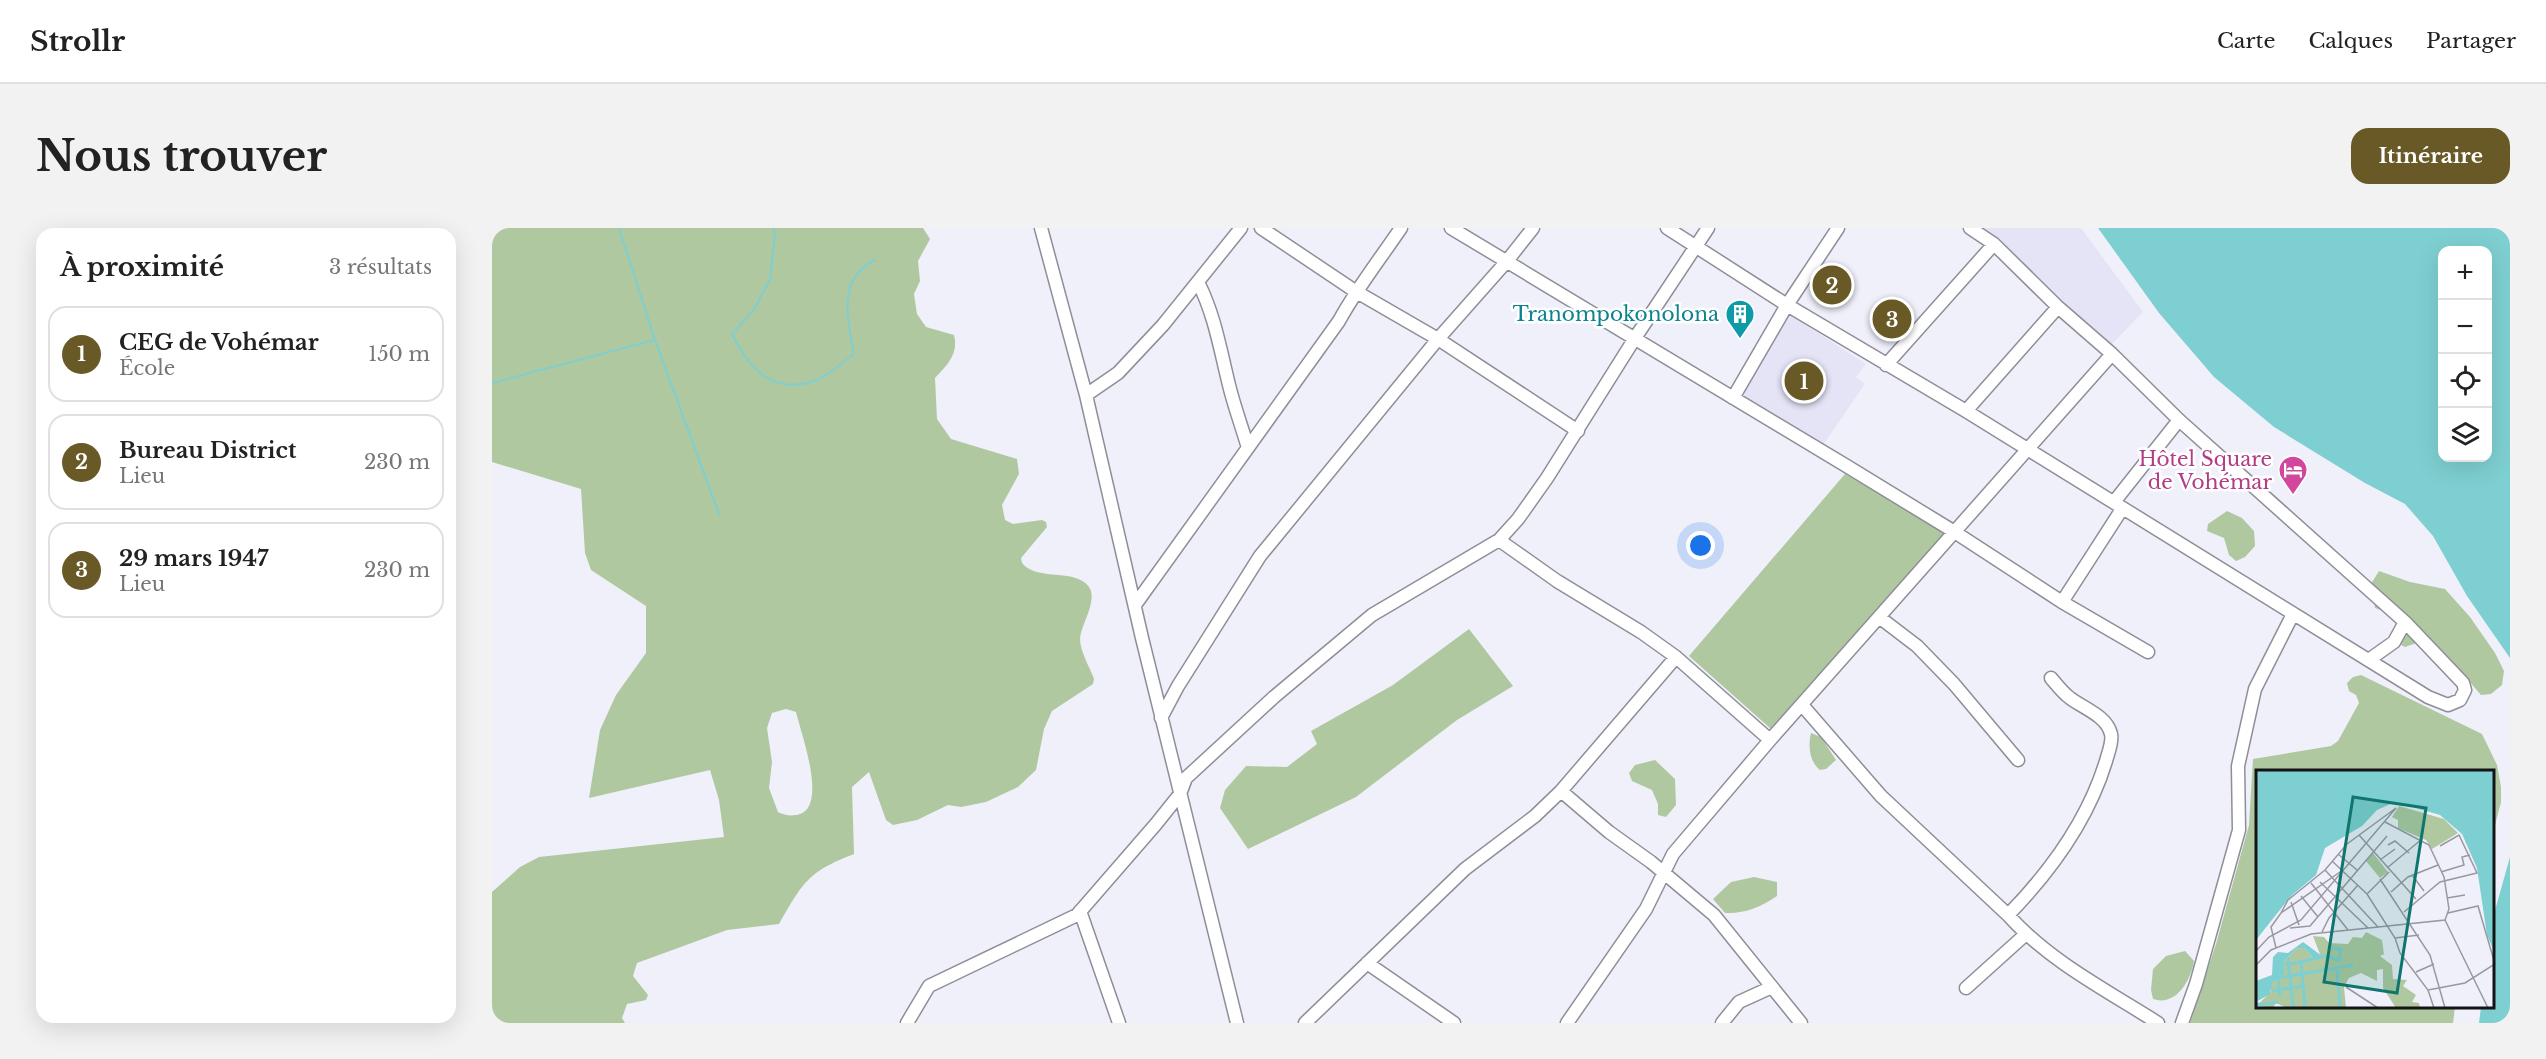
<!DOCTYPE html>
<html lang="fr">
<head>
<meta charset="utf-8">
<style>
	:root { --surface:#fff; --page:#f2f2f2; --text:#222; --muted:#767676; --line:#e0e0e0; --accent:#685926 }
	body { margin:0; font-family:"Libre Baskerville",serif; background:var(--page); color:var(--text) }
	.controls { position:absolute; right:18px; top:18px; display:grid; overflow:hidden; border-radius:12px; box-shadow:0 6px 24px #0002 }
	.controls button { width:54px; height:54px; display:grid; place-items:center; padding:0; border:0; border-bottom:2px solid var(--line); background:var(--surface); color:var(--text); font:30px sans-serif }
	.you { position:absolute; left:1209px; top:318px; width:21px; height:21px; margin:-15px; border:4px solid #fff; border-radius:50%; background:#1a73e8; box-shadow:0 0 0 9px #1a73e833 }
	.badge { display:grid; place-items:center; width:39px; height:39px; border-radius:50%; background:var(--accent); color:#fff; font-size:20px; font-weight:700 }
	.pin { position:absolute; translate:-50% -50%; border:3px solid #fff; box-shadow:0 2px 6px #0006 }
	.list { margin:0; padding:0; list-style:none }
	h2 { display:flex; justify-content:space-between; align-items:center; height:78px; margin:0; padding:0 24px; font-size:26px }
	h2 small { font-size:20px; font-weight:400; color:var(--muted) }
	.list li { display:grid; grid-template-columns:39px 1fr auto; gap:18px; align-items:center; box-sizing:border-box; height:96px; margin:0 12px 12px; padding:0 12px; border:2px solid var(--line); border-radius:18px }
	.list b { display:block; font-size:22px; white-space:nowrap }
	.list p { margin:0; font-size:20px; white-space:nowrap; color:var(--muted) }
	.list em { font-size:20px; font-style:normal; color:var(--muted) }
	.icon { flex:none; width:33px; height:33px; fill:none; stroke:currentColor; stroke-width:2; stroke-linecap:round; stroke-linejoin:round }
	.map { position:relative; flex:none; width:2018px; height:795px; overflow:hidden; border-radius:18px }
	header { display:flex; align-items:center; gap:36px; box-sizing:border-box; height:84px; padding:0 30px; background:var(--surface); border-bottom:2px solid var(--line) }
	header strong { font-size:28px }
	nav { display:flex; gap:33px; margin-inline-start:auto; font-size:21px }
	.intro { display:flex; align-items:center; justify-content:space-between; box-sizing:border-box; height:144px; padding:0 36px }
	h1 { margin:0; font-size:42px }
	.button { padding:15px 27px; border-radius:18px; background:var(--accent); color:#fff; font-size:21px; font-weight:700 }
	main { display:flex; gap:36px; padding:0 36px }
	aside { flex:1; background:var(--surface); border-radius:18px; box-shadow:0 6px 24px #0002 }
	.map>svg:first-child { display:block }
	.built { fill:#e5e4f7 }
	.green { fill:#afc8a0; fill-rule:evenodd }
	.water { fill:#7ecfd1; fill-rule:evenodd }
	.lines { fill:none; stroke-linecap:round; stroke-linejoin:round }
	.stream { stroke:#7ecfd1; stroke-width:2 }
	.minor-casing { stroke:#8e8e98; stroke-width:15 }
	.minor { stroke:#fff; stroke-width:12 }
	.labels { text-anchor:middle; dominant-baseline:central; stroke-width:5; stroke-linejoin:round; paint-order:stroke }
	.culture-label { font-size:20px; fill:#0d838f; stroke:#fff; text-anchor:end }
	.hotel-label { font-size:20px; fill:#b23c85; stroke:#fff; text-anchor:end }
	.inset-river { fill:none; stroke:#7ecfd1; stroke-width:3 }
	.inset-road { fill:none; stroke:#9898a0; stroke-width:1.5 }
	.view { fill:#0f766e; fill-opacity:0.15; stroke:#0f766e; stroke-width:3 }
	.inset-edge { fill:none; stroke:#141417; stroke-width:3 }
</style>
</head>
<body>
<header>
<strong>Strollr</strong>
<nav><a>Carte</a><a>Calques</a><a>Partager</a></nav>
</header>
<div class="intro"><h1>Nous trouver</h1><a class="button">Itinéraire</a></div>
<main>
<aside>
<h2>À proximité<small>3 résultats</small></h2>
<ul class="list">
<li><span class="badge">1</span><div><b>CEG de Vohémar</b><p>École</p></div><em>150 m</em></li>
<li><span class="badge">2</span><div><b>Bureau District</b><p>Lieu</p></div><em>230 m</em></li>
<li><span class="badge">3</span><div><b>29 mars 1947</b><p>Lieu</p></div><em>230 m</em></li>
</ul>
</aside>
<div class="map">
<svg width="2018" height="795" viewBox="0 0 2018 795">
	<rect width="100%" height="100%" fill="#f0f0fb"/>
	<path class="built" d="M1484,0H1589L1651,84L1617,119L1512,19Z
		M1298,87L1374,136L1364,149L1373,156L1331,217L1248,166Z"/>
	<path class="green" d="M0,0H431L438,11L426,33L428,53L422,66L425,86L434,99L462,107C467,126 455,137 443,150L445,191L459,211L525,231L527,246L510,277L513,292L521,296L550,292L554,294L555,299L529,330L530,335C544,352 575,342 592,354C611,367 589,394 588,411C588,423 598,440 602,451L601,456L560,483L552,501L544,542L526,559L494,574L469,579L456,577L425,592L401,597L394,592L377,544L360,559L362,626C315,644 311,655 287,696L235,702L145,735L141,748L156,767L154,772L135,776L130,790L133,795H0V664L28,639L47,629L232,609L227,572L218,542L97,570L108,502L124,467L154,425V378L99,342L93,325L89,261L0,234ZM294,481L304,484C309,505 338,583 304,587C297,588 292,587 286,584L277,560L280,534L275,500L280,485Z
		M1353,246L1454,304L1279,501L1197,428Z
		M1735,283L1750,290L1762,303L1763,318L1753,329L1744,333L1737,327L1732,310L1715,303L1716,296Z
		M1887,343L1918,354L1953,361L1978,389L2003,425L2012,443L2010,457L1999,466L1989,467L1959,432L1936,411L1913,419L1909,417L1910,406L1919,393L1883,380L1879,356Z
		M977,401L1021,458L965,492L864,569L756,621L728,580L733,562L754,538L795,539L825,516L819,503L901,457Z
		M1869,447L1990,506L2005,537L2009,559V574L2002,601V543H1766V778L1963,779L1961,795H1698L1724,716L1757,597L1761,531L1839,518L1846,513L1867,475L1864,467L1857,463L1855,455L1861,449Z
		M1319,505L1329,509L1344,532L1334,541L1328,542C1317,533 1316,518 1319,505Z
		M1163,532L1183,551L1184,577L1174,589L1166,587V576L1160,562L1140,553L1137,545L1143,537Z
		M1262,649L1285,654V668C1269,679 1252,686 1233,685L1221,671L1239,654Z
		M1693,723L1702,733C1699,751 1685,779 1661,771L1659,762L1661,741L1674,728Z"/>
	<path class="water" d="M1606,0H2018V430L1975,368L1941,308L1913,276L1873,255L1782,199L1722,149L1667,85ZM1950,22H1996V230H1950Z
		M2018,629V795H1987L1989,779L2002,778V686Z"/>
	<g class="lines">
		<path class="stream" d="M127,0L163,112L227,286
			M281,0L283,7L278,51L262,82L240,106C256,138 278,166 319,154C335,149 348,136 362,126C356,92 344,50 383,32
			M0,155L162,112"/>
		<g class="minor-casing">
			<path id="minor" d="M549,0L594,167L650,410L745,795
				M769,0L863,63L946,111L1086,203
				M959,0L1353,237L1461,303L1570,374L1656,424
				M1175,0L1295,77L1474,183L1936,469L1956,477L1968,472L1973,462L1971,455L1913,394L1687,192L1620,126L1566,79L1502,16L1478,0
				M706,54C723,88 728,121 737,157C742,178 750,199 756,220
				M1394,137L1502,16
				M594,167L626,145L671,97L749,0
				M1241,170L1295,77L1346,0
				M1474,183L1566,79
				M1622,274L1687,192
				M1007,312L1065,353L1149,404L1184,429L1278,512
				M1570,374L1630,281
				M643,377L847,93C865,60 888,31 909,0
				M1387,389L1425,418L1462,456L1526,532
				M1878,431L1902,414L1913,394
				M1310,477L1389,568L1516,687C1557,733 1614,762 1666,795
				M669,490L686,458L768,328L946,111L1015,33L1041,0
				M1069,563L1117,604L1159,634L1222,687L1309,795
				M588,683L627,795
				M1516,687C1559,643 1596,592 1614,533C1616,525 1621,514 1619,506C1615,488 1591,480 1578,470C1571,465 1565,457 1559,450
				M875,735L962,795
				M1474,760L1534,706
				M415,795L437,758L585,687L664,596L688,566L694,550L782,469L880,387L1007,312L1026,291L1055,250L1143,110L1216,0
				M813,795L973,641L1043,588L1069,563L1184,429
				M1075,795L1154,681L1181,626L1278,512L1620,126
				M1230,795L1247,774L1280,759
				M1690,795L1704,756L1747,602L1746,538L1763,461L1801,386"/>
		</g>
		<use href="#minor" class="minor"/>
	</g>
	<defs>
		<g id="building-pin" transform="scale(1.5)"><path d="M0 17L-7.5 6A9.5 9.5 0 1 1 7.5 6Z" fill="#0f9aa8" stroke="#fff"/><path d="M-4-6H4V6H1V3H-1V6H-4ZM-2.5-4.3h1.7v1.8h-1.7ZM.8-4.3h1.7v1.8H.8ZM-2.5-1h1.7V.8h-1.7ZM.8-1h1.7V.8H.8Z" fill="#fff"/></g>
		<g id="hotel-pin" transform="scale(1.5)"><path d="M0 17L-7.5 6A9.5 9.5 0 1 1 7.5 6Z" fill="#d1479c" stroke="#fff"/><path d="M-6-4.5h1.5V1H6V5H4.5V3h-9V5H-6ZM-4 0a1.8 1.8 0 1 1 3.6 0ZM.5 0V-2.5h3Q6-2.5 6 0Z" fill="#fff"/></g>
	</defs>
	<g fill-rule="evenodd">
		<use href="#building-pin" x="1248" y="86"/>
		<use href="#hotel-pin" x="1801" y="242"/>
	</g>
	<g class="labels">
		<g class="culture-label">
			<text x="1227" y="86">Tranompokonolona</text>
		</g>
		<g class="hotel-label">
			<text x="1780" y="231">Hôtel Square<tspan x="1780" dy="23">de Vohémar</tspan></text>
		</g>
	</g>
	<g transform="translate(1764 542)">
		<rect width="238" height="238" fill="#f0f0fb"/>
		<path d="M143,36L188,49L202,63L176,79L170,70L142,58V50L136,47ZM117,83L132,102L124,108L110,91ZM110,162L126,170L128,184L124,186L136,195L137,209L151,210L147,216L160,225L156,232L163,233L164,238H140L127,218V199L121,200V211L105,203L93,208L88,217L90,238H31L20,233L17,238L0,236L15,222V213L28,205V191L41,178H48L58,189L65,187L57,166L68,167L73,173L92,174L97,167L106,168Z" fill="#afc8a0"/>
		<path d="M0,1H238V181L231,165L221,98L206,64L184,45L139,32L121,40L106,56L69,78L60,105L35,126L0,170ZM47,172L66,186L58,189L48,178H41L28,191V205L16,213L14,224L0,232V211L16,205L17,187L22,182L32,183Z" fill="#7ecfd1"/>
		<path class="inset-river" d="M32,188L37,238M45,192L69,186L83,190L85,180L76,177M29,195L45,192L49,238M81,200L84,238M15,221L46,216M24,227L22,208L97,195M1,232V235L22,232"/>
		<path class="inset-road" d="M103,65L160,129M132,75L139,71L153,83M82,84L101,100M124,90L139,79M76,91L111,124L139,168L144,183L172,220L178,238M131,98L166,69M69,100L122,157M185,102L208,95L206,87L214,85M156,105L168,121M124,109L174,185L189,238M64,112L112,158M55,113L92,160M135,122L152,107L182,95M111,124L133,102M45,126L62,147M191,128L209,125M35,132L43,155M148,142L184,112L221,103L203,65L184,76M189,150L232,238M34,158L54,156L131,66M66,162L73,148L102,115M139,168L163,165M20,178L15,157L25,143L84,102M0,181L13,167L45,150L140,38L91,74L69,100L32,130L25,143M0,195L15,180L55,164L189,150L193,139L188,107L173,75L129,52M160,202L178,194M90,217L122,238M172,220L209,213L239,194L222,136L192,143"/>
		<path class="view" d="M97,27L170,38L141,223L68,212Z"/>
		<rect width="238" height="238" class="inset-edge"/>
	</g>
</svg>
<div class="controls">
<button>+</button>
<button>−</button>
<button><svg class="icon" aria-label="locate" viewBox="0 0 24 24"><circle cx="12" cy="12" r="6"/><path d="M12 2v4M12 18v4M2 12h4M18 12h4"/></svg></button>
<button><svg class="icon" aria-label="layers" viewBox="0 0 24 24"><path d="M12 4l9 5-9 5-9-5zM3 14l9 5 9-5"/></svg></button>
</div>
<div class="you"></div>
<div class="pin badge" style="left:1312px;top:153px">1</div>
<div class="pin badge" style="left:1340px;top:57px">2</div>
<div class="pin badge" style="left:1400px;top:91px">3</div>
</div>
</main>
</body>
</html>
